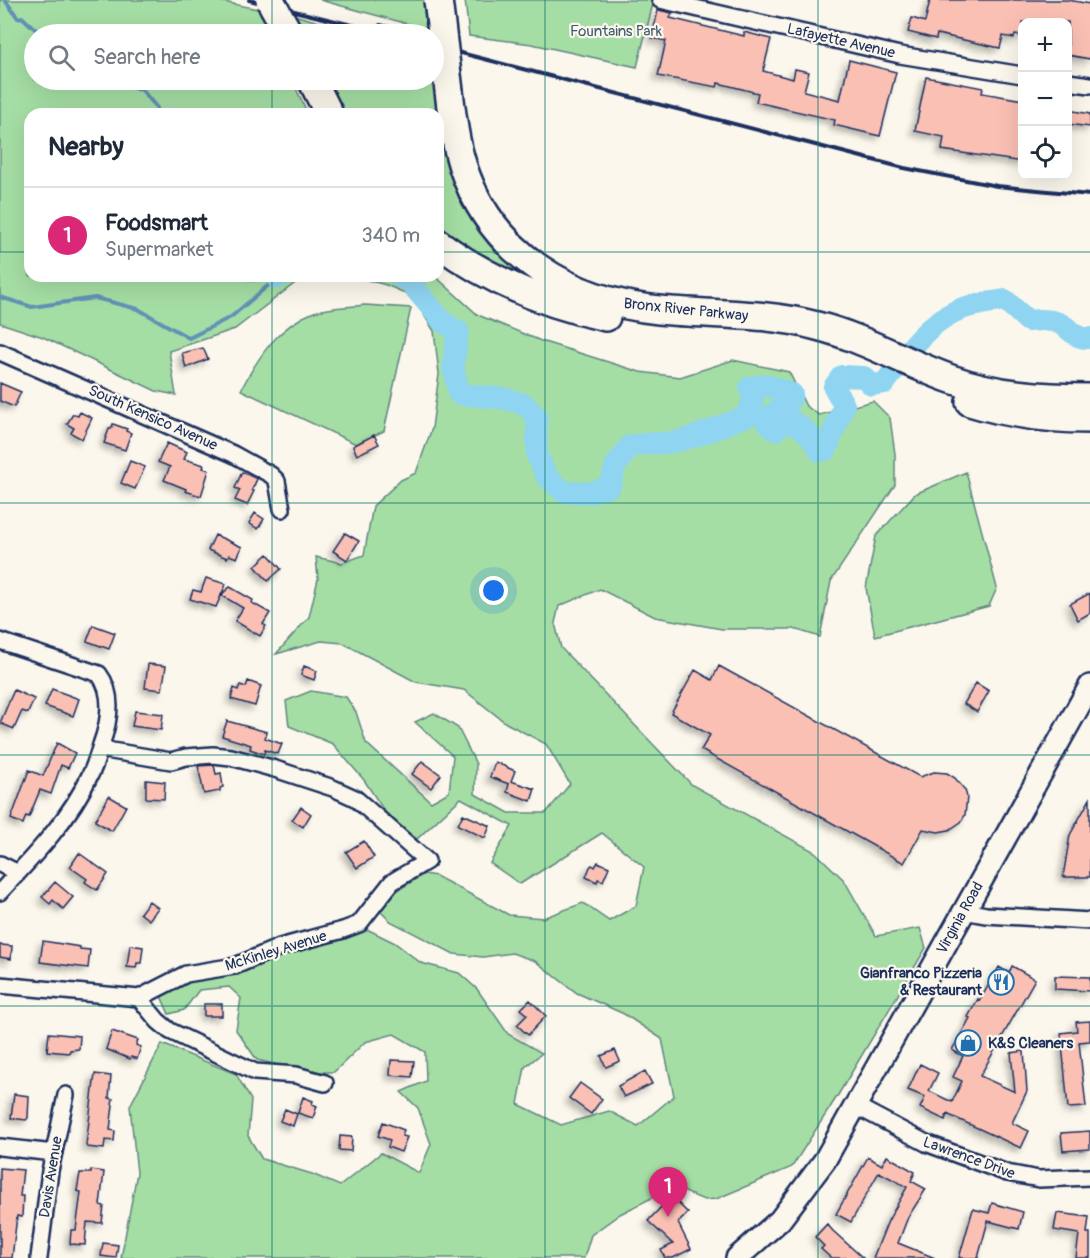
<!DOCTYPE html>
<html lang="en">
<head>
<meta charset="utf-8">
<style>
	:root { --surface:#fff; --page:#f6f6f7; --text:#1f2937; --muted:#747a83; --line:#e0e1e3; --accent:#db2777 }
	body { margin:0; font-family:Pangolin,sans-serif; background:var(--page); color:var(--text) }
	.controls { position:absolute; right:18px; top:18px; display:grid; overflow:hidden; border-radius:12px; box-shadow:0 6px 24px #0002 }
	.controls button { width:54px; height:54px; display:grid; place-items:center; padding:0; border:0; border-bottom:2px solid var(--line); background:var(--surface); color:var(--text); font:30px sans-serif }
	.you { position:absolute; left:494px; top:591px; width:21px; height:21px; margin:-15px; border:4px solid #fff; border-radius:50%; background:#1a73e8; box-shadow:0 0 0 9px #1a73e833 }
	.badge { display:grid; place-items:center; width:39px; height:39px; border-radius:50%; background:var(--accent); color:#fff; font-size:20px; font-weight:700 }
	.pin { position:absolute; translate:-50% -50px; filter:drop-shadow(0 2px 3px #0008) }
	.pin::after { content:''; position:absolute; top:32px; width:21px; height:18px; background:inherit; clip-path:polygon(0 0,100% 0,50% 100%) }
	.list { margin:0; padding:0; list-style:none }
	h2 { display:flex; justify-content:space-between; align-items:center; height:78px; margin:0; padding:0 24px; font-size:26px }
	h2 small { font-size:20px; font-weight:400; color:var(--muted) }
	.list li { display:grid; grid-template-columns:39px 1fr auto; gap:18px; align-items:center; box-sizing:border-box; height:96px; padding:0 24px; border-top:2px solid var(--line) }
	.list b { display:block; font-size:22px; white-space:nowrap }
	.list p { margin:0; font-size:20px; white-space:nowrap; color:var(--muted) }
	.list em { font-size:20px; font-style:normal; color:var(--muted) }
	.icon { flex:none; width:33px; height:33px; fill:none; stroke:currentColor; stroke-width:2; stroke-linecap:round; stroke-linejoin:round }
	.map { position:relative; flex:none; width:1090px; height:1258px; overflow:hidden }
	.search { position:absolute; background:var(--surface); box-shadow:0 6px 24px #0002; left:24px; top:24px; width:420px; height:66px; display:flex; align-items:center; gap:15px; box-sizing:border-box; padding:0 21px; border-radius:33px; color:var(--muted); font-size:22px }
	.panel { position:absolute; background:var(--surface); box-shadow:0 6px 24px #0002; left:24px; top:108px; width:420px; height:174px; border-radius:18px }
	.map>svg:first-child { display:block }
	.green { fill:#a5dea4; stroke:#608681; stroke-width:1.5 }
	.lines { fill:none; stroke-linecap:round; stroke-linejoin:round }
	.stream { stroke:#6192b6; stroke-width:4 }
	.river { stroke:#8fd4f1; stroke-width:22 }
	.building { fill:#fbc0b4; stroke:#1b2f5e; stroke-width:1.5; filter:url(#shadow) }
	.street-casing { stroke:#1b2f5e; stroke-width:20 }
	.secondary-casing { stroke:#1b2f5e; stroke-width:26 }
	.highway-casing { stroke:#1b2f5e; stroke-width:32 }
	.street { stroke:#fbf7ec; stroke-width:15 }
	.secondary { stroke:#fbf7ec; stroke-width:21 }
	.highway { stroke:#fbf7ec; stroke-width:27 }
	.rail { stroke:#1b2f5e; stroke-width:4 }
	.highway-bridge-casing { stroke:#1b2f5e; stroke-width:32; stroke-linecap:butt }
	.highway-bridge { stroke:#fbf7ec; stroke-width:27 }
	.grid { fill:none; stroke:#0f766e; stroke-width:1.5; stroke-opacity:0.55 }
	.labels { text-anchor:middle; dominant-baseline:central; stroke-width:4.5; stroke-linejoin:round; paint-order:stroke }
	.park-label { font-size:15px; fill:#3e5b70; stroke:#fbf7ec }
	.street-label { font-size:15px; fill:#1b2f5e; stroke:#fbf7ec }
	.poi-label { font-size:15px; font-weight:bold; fill:#1b2f5e; stroke:#fbf7ec; text-anchor:end }
</style>
</head>
<body>
<div class="map">
<svg width="1090" height="1258" viewBox="0 0 1090 1258">
	<defs>
		<filter id="shadow"><feDropShadow dx="-4" dy="4" stdDeviation="3" flood-color="#0004"/></filter>
	</defs>
	<rect width="100%" height="100%" fill="#fbf7ec"/>
	<filter id="ink" filterUnits="userSpaceOnUse"><feTurbulence type="fractalNoise" baseFrequency=".0167" numOctaves="2"/><feDisplacementMap in="SourceGraphic" scale="12" xChannelSelector="R" yChannelSelector="G"/><feConvolveMatrix kernelMatrix="1 2 1 2 8 2 1 2 1" color-interpolation-filters="sRGB"/></filter>
	<g filter="url(#ink)">
		<path class="green" d="M0,0H214L262,10L272,34H34V80H292L308,114H30V276H324L298,281L235,329L169,351L176,395L156,391L43,337L0,323Z
			M320,0H426L430,30Z
			M465,0H654L637,67L532,44L469,36Z
			M287,13L362,34H299Z
			M434,57L439,104L436,114H341L323,80H434Z
			M438,128L468,203L524,269L521,277L514,278L438,231Z
			M353,276H435L478,315L541,341L640,372L680,377L733,360L789,372L806,406L819,415L873,401L890,418L895,454V485L831,581L820,637L794,629H722L655,617L600,589L559,606L555,623L561,648L692,785L815,852L844,880L876,936L920,928L926,948L838,1095L792,1167L716,1199L704,1200L673,1187L620,1214L591,1235L584,1258H121L137,1173L130,1106L162,1044L236,1074L251,1100L248,1136L262,1159L312,1174L340,1186L381,1153L419,1173L431,1144L418,1108L401,1092L426,1081L425,1052L394,1034L365,1042L334,1072H309L257,1060L236,1030L241,998L229,987L199,990L184,1010L169,1014L161,996L191,979L222,975L300,951L355,930L371,931L395,943L421,963L459,973L477,989L508,1034L542,1053L525,1067L518,1104L561,1125L609,1111L638,1126L674,1096L662,1039L624,1014L577,993L535,961L512,953L483,957L454,954L390,921L381,912L387,897L424,874L436,876L509,915L543,918L583,903L609,921L636,906L644,867L602,833L520,884L490,863L512,826L461,798L417,839L392,823L364,780L333,744L289,726L286,701L311,691L346,697L356,712L366,743L431,802L449,792L453,756L415,722L434,713L458,728L476,764L475,794L509,813H546L570,784L546,744L506,723L464,690L416,682L343,643L321,641L276,654L309,617L318,579L316,557L342,563L364,555L373,506L401,480L416,473L432,428L439,374L434,331L412,296L386,285Z
			M365,305L411,308L384,431L356,444L241,390C258,357 278,326 314,312C329,307 349,307 365,305Z
			M966,472L997,588L989,606L875,636L866,588L876,536L915,494Z"/>
		<g class="lines">
			<path class="stream" d="M5,0L18,18L22,17L35,29L48,34
				M100,80L142,90L157,108V114
				M248,276L250,280L277,278
				M0,297L32,307L95,298L138,309L189,338L231,317L277,278"/>
			<path class="river" d="M398,276L408,280L443,322L458,331L453,366L459,394L507,399L524,404L537,417V455L547,477L564,492L590,493L610,486L615,467L630,446C645,443 658,444 672,442C698,438 722,425 747,416L753,400L750,387L766,385L792,394L789,402L765,419L775,430L788,419C803,427 812,436 820,451L826,450L844,405L834,387L842,376L864,377L872,385L885,383C904,357 924,326 954,312C970,304 988,303 1005,300L1028,321C1039,320 1049,319 1059,323C1072,329 1073,339 1090,338
				M277,278L281,276"/>
		</g>
		<path class="building" d="M930,0H1068L1090,4V59L1068,55V22H1023V36L1015,35L1014,38L1003,36L1000,48L937,34L936,39L908,32L912,18L925,22Z
			M658,10L672,13L670,18L744,36V32L771,39L763,71L793,79L795,69L809,72L804,91L840,100L849,60L896,72L880,136L834,125L835,120L756,102L758,93L718,83L717,87L658,76L666,41L652,38Z
			M926,77L983,88L982,93L1023,100V162L942,150L944,137L915,131Z
			M1068,110L1090,114V127L1068,124Z
			M203,348L208,359L186,368L182,353Z
			M0,383L21,392L14,407L0,401Z
			M80,412L92,418L82,439L71,433L74,428L67,424L73,414L78,416Z
			M113,424L127,429L126,431L131,433L125,450L104,443L109,429H111Z
			M374,435L379,444L357,455L353,446Z
			M167,443L187,452L184,459L204,465L203,468L209,470L201,496L185,491L186,489L164,480L170,467L158,462Z
			M130,461L145,467L135,489L121,483Z
			M242,472L257,479L252,490L254,491L247,505L235,500L240,490L235,488Z
			M255,513L264,519L258,529L249,523Z
			M345,533L359,541L347,560L333,551Z
			M215,535L242,547L237,558L229,555L227,558L208,550Z
			M268,554L281,569L268,581L255,566Z
			M206,578L226,584L216,607L190,599L193,590L201,592Z
			M230,587L253,600L252,603L270,613L263,624L266,626L260,636L235,621L243,608L221,595Z
			M1090,593V613L1078,620L1070,604Z
			M93,625L115,633L109,649L87,641Z
			M148,664L166,666L162,690L145,688Z
			M304,666L317,671L314,680L301,675Z
			M719,666L920,777L934,772L947,773L955,778L965,790L967,797L965,815L961,822L949,830L938,832L923,829L904,863L701,750L710,735L671,713L695,670L712,680Z
			M248,681L261,686L255,706L231,699L234,688L238,690L240,685L246,687Z
			M976,683L989,691L977,712L964,704Z
			M52,689L79,699L73,716L45,706Z
			M14,690L34,699L28,713L22,711L14,729L0,723Z
			M135,711L163,714L161,730L132,726Z
			M227,721L267,732L265,738L282,744L278,754L265,750L264,754L250,749L251,745L222,736Z
			M57,743L75,753L68,768L61,765L51,794L40,790L29,817L26,816L23,824L11,819L29,770L43,776Z
			M422,761L441,775L431,788L412,774Z
			M495,762L515,771L511,781L535,789L531,801L507,792L509,784L490,777Z
			M214,765L216,774L221,773L223,787L220,788V791L204,794L198,766Z
			M146,780L165,782L164,799L146,798Z
			M109,796L126,806L112,831L95,821Z
			M1090,799V877H1063L1070,835Z
			M301,807L311,814L303,827L292,820Z
			M463,814L490,826L485,838L458,825Z
			M364,841L374,857L357,868L346,852Z
			M79,853L108,874L97,890L85,882L87,879L70,867Z
			M598,862L609,867L603,881L598,879L597,882L586,877L590,867L592,865L595,867Z
			M55,882L73,897L63,909L53,900L50,904L42,897Z
			M149,901L158,908L149,920L140,913Z
			M43,941L80,947V949L90,950L88,968L40,962Z
			M0,945L12,946L11,959L0,957Z
			M130,945L143,947L141,963H137L136,968L127,967Z
			M1012,966L1035,979L980,1076L1015,1092L1011,1053L1024,1051L1027,1091L1012,1123L1029,1131L1021,1148L947,1114L945,1120L920,1108L925,1097L908,1090L920,1064L938,1073L929,1091L952,1102L962,1081L953,1077L963,1056L952,1050L970,1018L968,1017L978,999L980,1000L999,967L1009,973Z
			M1055,976L1090,977V991L1055,989Z
			M530,1000L546,1016L528,1035L517,1025L527,1015L521,1009Z
			M204,1004H222V1016H204Z
			M1090,1021V1041L1079,1042L1086,1107L1068,1108L1061,1033L1077,1031L1076,1022Z
			M112,1031L138,1040L136,1045L141,1047L137,1059L131,1057L130,1059L106,1049Z
			M49,1033L80,1036L79,1049L70,1050L69,1053L47,1051Z
			M615,1050L620,1061L606,1067L601,1056Z
			M391,1060L414,1061L412,1077L390,1075Z
			M645,1071L652,1084L624,1097L618,1086Z
			M95,1074L111,1076L109,1098L113,1099L112,1104L113,1105L110,1130L115,1131L114,1141L105,1140L104,1149L87,1147L86,1145Z
			M580,1083L602,1099L591,1114L569,1098Z
			M14,1094L29,1096L28,1118L26,1120L11,1118Z
			M303,1097L313,1101L312,1104L317,1106L313,1118L298,1113Z
			M285,1109L297,1114L293,1126L280,1121Z
			M383,1122L404,1130L402,1136L407,1137L401,1152L388,1147L390,1140L378,1136Z
			M1090,1131V1149L1063,1151L1061,1133Z
			M340,1136L352,1137L351,1151L339,1150Z
			M887,1156L915,1172L911,1181L926,1189L908,1217L898,1243L935,1258H873L888,1221L907,1187L879,1172L851,1222L836,1214L868,1157L882,1165Z
			M0,1168L23,1170L20,1196H23L22,1217L17,1216L12,1258H0Z
			M91,1170L104,1172L100,1205L104,1206L102,1223L87,1222L85,1245L70,1244L71,1230H76L81,1192L77,1191L80,1173H91Z
			M676,1201L688,1213L678,1223L691,1249L673,1258H665L661,1250L673,1244L648,1221L662,1206L667,1210Z
			M992,1203L1023,1212L1019,1229L988,1221L978,1258H959L973,1209L989,1213Z
			M1057,1213L1089,1217L1087,1233H1090V1258H1076L1079,1234L1054,1230Z
			M827,1224L833,1231L863,1258H831L821,1249L824,1246L815,1237Z
			M103,1243L118,1245L116,1258L101,1256Z"/>
		<g class="lines">
			<g class="street-casing">
				<path id="street" d="M660,0L900,55L1022,75
					M1068,82L1090,85
					M0,352L233,454L271,475L277,481L282,509
					M0,641L99,674C115,695 109,723 101,745C98,755 95,766 90,775C70,819 33,857 0,892
					M0,864L18,873
					M964,911L986,915L1090,921
					M0,985L139,998L186,974L235,966L280,947L343,930L359,924L392,882L427,861L355,798L333,788L275,769L231,757L213,755L186,757L171,761L100,749
					M139,998L158,1021L170,1031L255,1072L296,1075L325,1083
					M856,1106L926,1143L1007,1173L1039,1179L1090,1177
					M0,1147L54,1153
					M39,1258L50,1171L66,1095"/>
			</g>
			<g class="secondary-casing">
				<path id="secondary" d="M737,1258L780,1220L825,1160L1090,686"/>
			</g>
			<g class="highway-casing">
				<path id="highway" d="M312,80L329,114
					M449,91C452,116 455,142 463,167C492,255 570,301 659,310C712,315 765,312 817,326C864,338 906,363 951,379C996,395 1043,398 1090,398
					M438,243C488,280 545,304 606,317
					M970,402C1009,414 1049,419 1090,419"/>
			</g>
			<use href="#street" class="street"/>
			<use href="#secondary" class="secondary"/>
			<use href="#highway" class="highway"/>
			<path class="rail" d="M249,0L389,34
				M380,25L418,34
				M434,46L904,168L997,186L1090,195"/>
			<g class="highway-bridge-casing">
				<path id="highway-bridge" d="M270,0L289,34
					M438,0L449,91"/>
			</g>
			<use href="#highway-bridge" class="highway-bridge"/>
		</g>
	</g>
	<path class="grid" d="M272,0V34M545,0V1258M818,0V1258M272,80V114M0,252H30M438,252H1090M272,276V1258M0,503H1090M0,755H1090M0,1006H1090"/>
	<defs>
		<g id="restaurant-ring" transform="scale(1.35)"><circle r="9.5" fill="#fbf7ec" stroke="#1f6fb2" stroke-width="1.5"/><path d="M-5-6h1v4h1v-4h1v4h1v-4h1v5L-1.5 .5V6h-2V.5L-5-1ZM5-6V6H3V1.5H1.5Q1.5-4 5-6Z" fill="#1f6fb2"/></g>
		<g id="shop-ring" transform="scale(1.35)"><circle r="9.5" fill="#fbf7ec" stroke="#1f6fb2" stroke-width="1.5"/><path d="M-5-2.5h2.3a2.7 3.5 0 0 1 5.4 0H5L5.5 6h-11ZM-1.5-2.5h3a1.5 2.3 0 0 0-3 0Z" fill="#1f6fb2"/></g>
	</defs>
	<g fill-rule="evenodd">
		<use href="#restaurant-ring" x="1001" y="982"/>
		<use href="#shop-ring" x="968" y="1043"/>
	</g>
	<g class="labels">
		<g class="park-label">
			<text x="616" y="31">Fountains Park</text>
		</g>
		<g class="street-label">
			<text transform="translate(841 41) rotate(13)">Lafayette Avenue</text>
			<text transform="translate(686 310) rotate(6)">Bronx River Parkway</text>
			<text transform="translate(153 418) rotate(24)">South Kensico Avenue</text>
			<text transform="translate(960 918) rotate(-61)">Virginia Road</text>
			<text transform="translate(276 951) rotate(-17)">McKinley Avenue</text>
			<text transform="translate(969 1158) rotate(20)">Lawrence Drive</text>
			<text transform="translate(51 1177) rotate(-81)">Davis Avenue</text>
		</g>
		<g class="poi-label">
			<text x="982" y="973">Gianfranco Pizzeria<tspan x="982" dy="17">&amp; Restaurant</tspan></text>
			<text x="988" y="1043" text-anchor="start">K&amp;S Cleaners</text>
		</g>
	</g>
</svg>
<div class="controls">
<button>+</button>
<button>−</button>
<button><svg class="icon" aria-label="locate" viewBox="0 0 24 24"><circle cx="12" cy="12" r="6"/><path d="M12 2v4M12 18v4M2 12h4M18 12h4"/></svg></button>
</div>
<div class="you"></div>
<div class="pin badge" style="left:668px;top:1217px">1</div>
<div class="search"><svg class="icon" aria-label="search" viewBox="0 0 24 24"><circle cx="10" cy="10" r="6"/><path d="M15 15l6 6"/></svg>Search here</div>
<section class="panel">
<h2>Nearby<small></small></h2>
<ul class="list">
<li><span class="badge">1</span><div><b>Foodsmart</b><p>Supermarket</p></div><em>340 m</em></li>
</ul>
</section>
</div>
</body>
</html>
